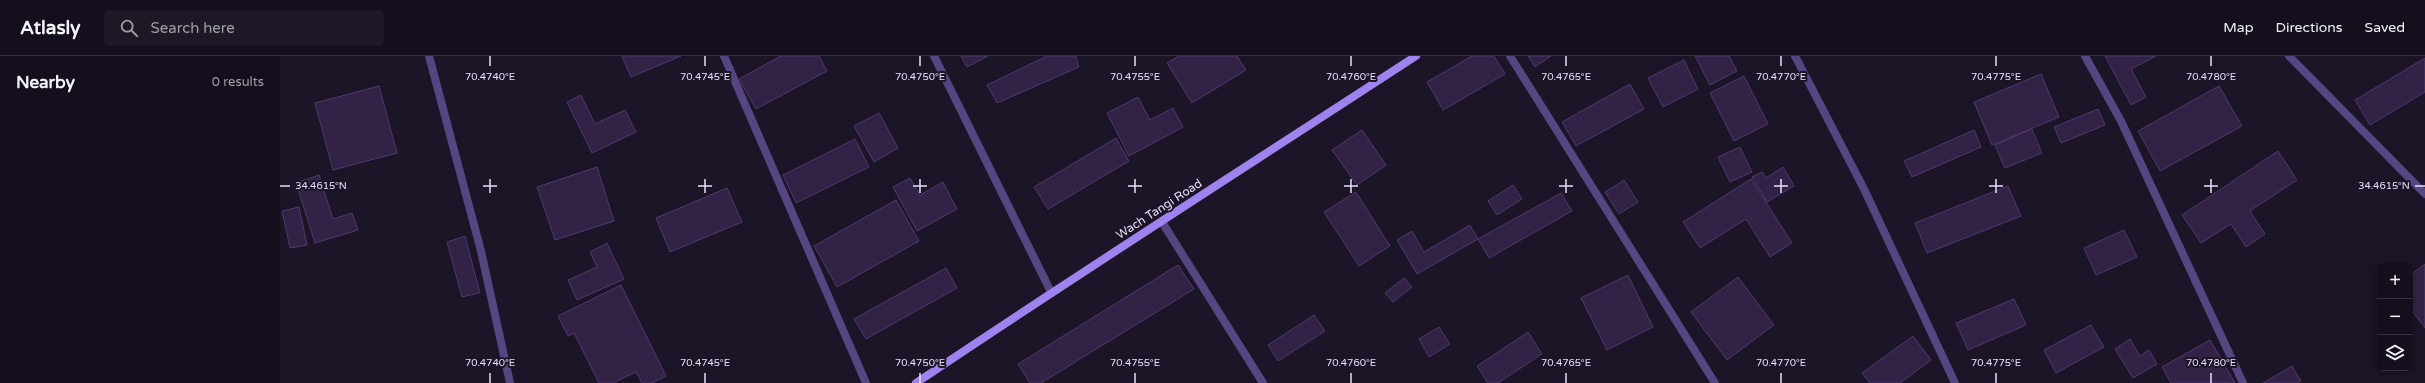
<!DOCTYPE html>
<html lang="en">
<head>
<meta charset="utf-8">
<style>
	:root { --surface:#150f1d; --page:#1e1826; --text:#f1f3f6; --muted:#9d9ca4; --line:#342f3b }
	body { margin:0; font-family:"Varela Round",sans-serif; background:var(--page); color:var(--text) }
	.controls { position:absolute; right:12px; bottom:12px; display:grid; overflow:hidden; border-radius:6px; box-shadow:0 2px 10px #0003 }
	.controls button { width:36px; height:36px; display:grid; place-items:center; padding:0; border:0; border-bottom:1px solid var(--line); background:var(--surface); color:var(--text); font:20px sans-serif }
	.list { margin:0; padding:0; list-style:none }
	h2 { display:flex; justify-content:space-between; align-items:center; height:52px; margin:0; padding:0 16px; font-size:17px }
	h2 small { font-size:13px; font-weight:400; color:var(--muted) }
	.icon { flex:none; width:22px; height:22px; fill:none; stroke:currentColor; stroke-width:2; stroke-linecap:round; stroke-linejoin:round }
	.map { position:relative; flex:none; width:2145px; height:327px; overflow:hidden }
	header { display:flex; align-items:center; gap:24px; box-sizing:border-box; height:56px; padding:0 20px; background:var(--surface); border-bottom:1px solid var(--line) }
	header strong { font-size:19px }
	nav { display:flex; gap:22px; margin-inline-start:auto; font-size:14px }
	.search { width:280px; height:36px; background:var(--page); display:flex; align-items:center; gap:10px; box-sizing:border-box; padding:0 14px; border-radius:6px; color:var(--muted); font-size:15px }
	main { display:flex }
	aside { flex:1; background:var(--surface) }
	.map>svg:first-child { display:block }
	.building { fill:#322246; stroke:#4f386f }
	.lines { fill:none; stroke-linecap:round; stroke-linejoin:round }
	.minor { stroke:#554580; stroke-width:8 }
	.secondary { stroke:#9e83ee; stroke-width:8 }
	.ticks { fill:none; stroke:#e8dffb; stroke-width:1.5 }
	.labels { text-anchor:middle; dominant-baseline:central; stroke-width:4; stroke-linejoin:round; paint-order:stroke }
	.street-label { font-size:12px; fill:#e8dffb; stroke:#1c1427 }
	.ticks-label { font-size:10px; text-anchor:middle; fill:#e8dffb; stroke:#1c1427; stroke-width:4; stroke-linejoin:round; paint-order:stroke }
</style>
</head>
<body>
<header>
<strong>Atlasly</strong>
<div class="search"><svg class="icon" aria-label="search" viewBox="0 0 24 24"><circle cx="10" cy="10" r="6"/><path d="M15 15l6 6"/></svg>Search here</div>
<nav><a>Map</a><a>Directions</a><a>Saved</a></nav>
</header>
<main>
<aside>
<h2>Nearby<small>0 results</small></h2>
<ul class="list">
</ul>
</aside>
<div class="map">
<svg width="2145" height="327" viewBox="0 0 2145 327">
	<rect width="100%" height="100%" fill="#1c1427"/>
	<path class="building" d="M342,0H401L351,21Z
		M501,0H539L547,15L476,53L459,23Z
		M681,0H708L687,11Z
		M767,0H796L799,11L717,47L707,29Z
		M899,0H957L966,14L912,47L887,7Z
		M1192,0H1214L1225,18L1163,54L1147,26Z
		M1248,0H1271L1255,11Z
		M1415,0H1449L1457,15L1430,29Z
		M1825,0H1876L1851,13L1866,41L1851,49Z
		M2145,2V36L2090,69L2075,44Z
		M1404,4L1418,33L1383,51L1368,22Z
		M1761,18L1779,61L1712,89L1694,46Z
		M1464,20L1488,68L1454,85L1430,37Z
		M1350,28L1364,53L1296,90L1282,66Z
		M99,30L117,97L53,114L35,47Z
		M1939,30L1962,70L1880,115L1858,75Z
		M301,39L315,68L345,54L356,76L312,97L287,46Z
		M858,41L870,64L893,52L903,71L849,100L827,57Z
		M1818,53L1825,69L1781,87L1774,71Z
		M599,57L618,92L594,106L574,70Z
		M1752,73L1762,97L1725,112L1715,89Z
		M1082,74L1106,109L1077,129L1052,94Z
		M1694,74L1701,91L1632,121L1624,105Z
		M836,82L849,105L768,153L754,131Z
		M575,83L589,111L516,147L503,119Z
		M1460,91L1472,116L1450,126L1438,101Z
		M1998,95L2017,124L1970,155L1985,178L1966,191L1951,168L1921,187L1902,159Z
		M317,111L334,165L275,184L257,131Z
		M1503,111L1514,130L1487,146L1472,121L1482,116L1486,122Z
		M39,119L53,163L72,157L78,174L35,187L16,127Z
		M630,122L640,139L663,126L677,153L637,175L613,131Z
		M1471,123L1512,187L1490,201L1466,163L1420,192L1403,166Z
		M1344,124L1358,146L1339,158L1325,136Z
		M1233,129L1242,143L1217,159L1208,145Z
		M1728,130L1741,160L1647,197L1635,167Z
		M447,132L462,166L390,196L376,162Z
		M1076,136L1110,190L1079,210L1044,156Z
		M1281,137L1292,155L1209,202L1198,183Z
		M616,144L639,185L557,231L534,190Z
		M19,151L27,189L10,192L2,155Z
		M1190,169L1198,183L1137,218L1117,184L1132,175L1144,196Z
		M1844,174L1857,201L1816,219L1804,192Z
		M185,180L200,237L182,241L167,186Z
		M327,187L344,223L297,244L288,224L317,211L310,196Z
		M2145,208V272L2130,252V219Z
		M898,209L914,233L761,327H750L738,308Z
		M666,212L677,232L586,283L574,263Z
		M1348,219L1373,271L1327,294L1301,242Z
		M1458,221L1494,269L1447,304L1411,256Z
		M1124,222L1132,231L1113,246L1105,237Z
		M341,229L386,320L372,327H362L356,316L333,327H319L294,277L288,280L278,260Z
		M1734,243L1746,269L1688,294L1676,267Z
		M1034,259L1045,275L998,305L988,289Z
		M1811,269L1824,291L1776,317L1764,294Z
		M1159,271L1170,288L1149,301L1139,283Z
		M1248,276L1262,298L1218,327H1208L1197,310Z
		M1633,280L1651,304L1620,327H1590L1582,317Z
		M1850,283L1860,300L1869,294L1877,308L1853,322L1835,293Z
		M1930,284L1955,327H1891L1882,311Z
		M2012,310L2021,325L2017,327H1983Z"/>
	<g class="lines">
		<path class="minor" d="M149,0L201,195L230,327
			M444,0L586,327
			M654,0L771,236
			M1230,0L1435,327
			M1515,0L1584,133L1675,327
			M1805,0L1841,65L1963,327
			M2009,0L2145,138
			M882,166L983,327"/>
		<path class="secondary" d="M636,327C801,216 969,109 1136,0"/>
	</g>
	<path class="ticks" d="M210,0V10M425,0V10M640,0V10M855,0V10M1071,0V10M1286,0V10M1501,0V10M1716,0V10M1931,0V10M210,123V137M425,123V137M640,123V137M855,123V137M1071,123V137M1286,123V137M1501,123V137M1716,123V137M1931,123V137M0,130H10M203,130H217M418,130H432M633,130H647M848,130H862M1064,130H1078M1279,130H1293M1494,130H1508M1709,130H1723M1924,130H1938M2135,130H2145M210,317V327M425,317V327M640,317V327M855,317V327M1071,317V327M1286,317V327M1501,317V327M1716,317V327M1931,317V327"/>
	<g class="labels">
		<g class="street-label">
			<text transform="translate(879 153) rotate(-33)">Wach Tangi Road</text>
		</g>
	</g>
	<g class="ticks-label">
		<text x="210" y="24">70.4740°E</text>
		<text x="425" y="24">70.4745°E</text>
		<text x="640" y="24">70.4750°E</text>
		<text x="855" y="24">70.4755°E</text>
		<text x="1071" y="24">70.4760°E</text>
		<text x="1286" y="24">70.4765°E</text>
		<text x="1501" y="24">70.4770°E</text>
		<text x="1716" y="24">70.4775°E</text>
		<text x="1931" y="24">70.4780°E</text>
		<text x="41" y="133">34.4615°N</text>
		<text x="2104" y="133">34.4615°N</text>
		<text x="210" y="310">70.4740°E</text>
		<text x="425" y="310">70.4745°E</text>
		<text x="640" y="310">70.4750°E</text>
		<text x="855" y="310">70.4755°E</text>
		<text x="1071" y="310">70.4760°E</text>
		<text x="1286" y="310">70.4765°E</text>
		<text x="1501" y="310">70.4770°E</text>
		<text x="1716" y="310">70.4775°E</text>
		<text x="1931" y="310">70.4780°E</text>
	</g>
</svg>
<div class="controls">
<button>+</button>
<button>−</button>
<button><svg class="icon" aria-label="layers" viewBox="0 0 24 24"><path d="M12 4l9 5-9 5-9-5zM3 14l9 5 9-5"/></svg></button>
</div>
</div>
</main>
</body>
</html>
